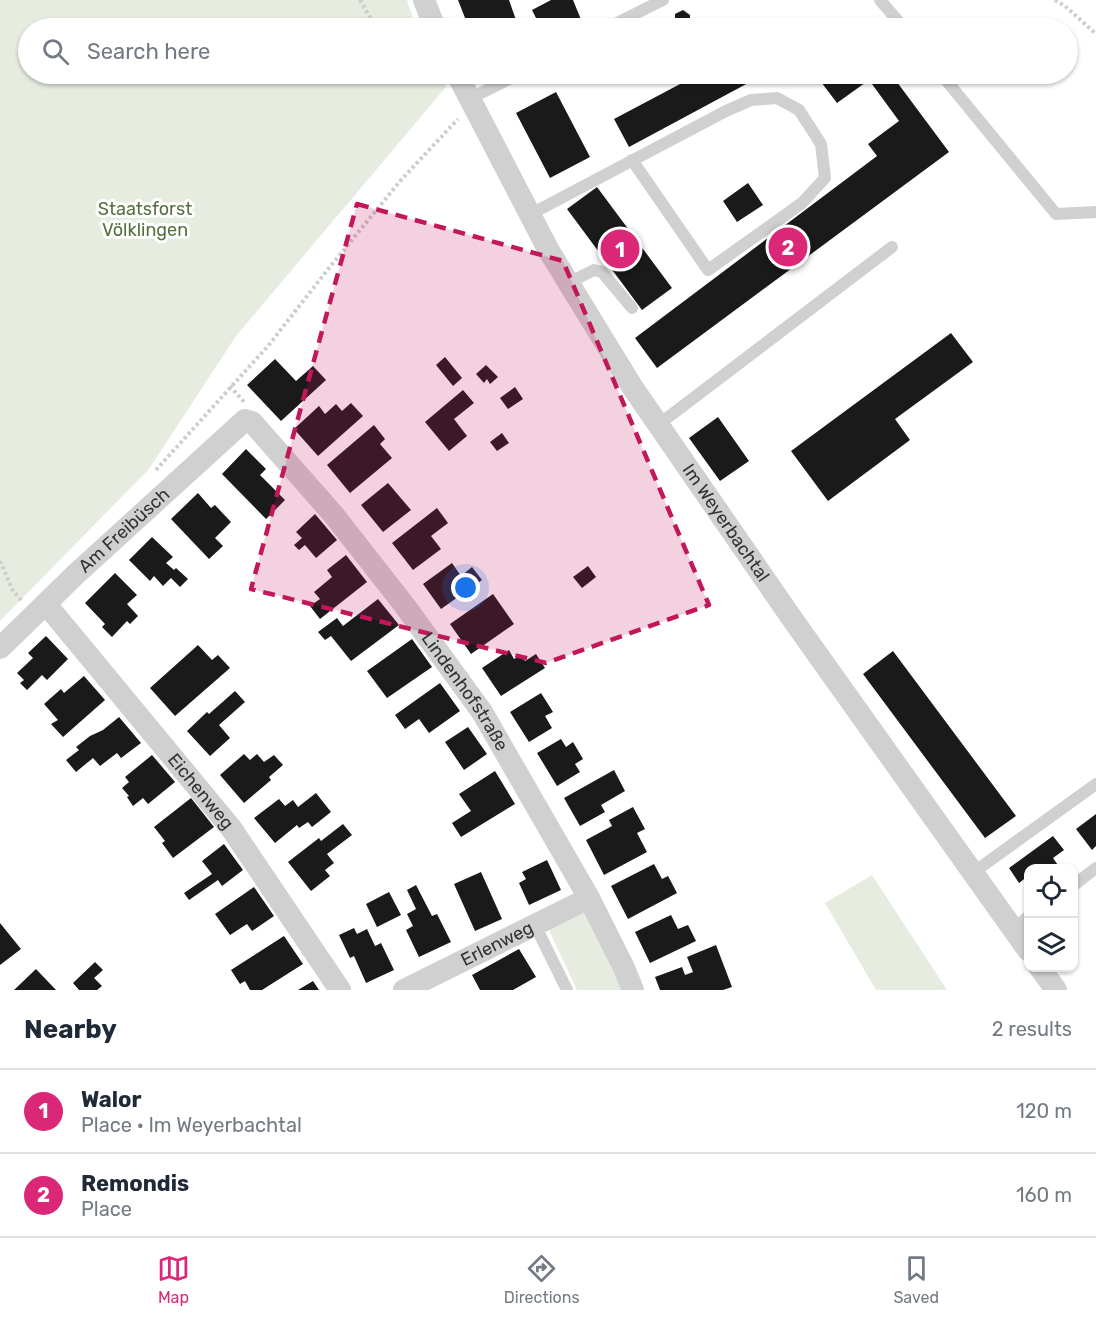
<!DOCTYPE html>
<html lang="en">
<head>
<meta charset="utf-8">
<style>
	:root { --surface:#fff; --page:#f6f6f7; --text:#1f2937; --muted:#747a83; --line:#e0e1e3; --accent:#db2777 }
	body { margin:0; font-family:Rubik,sans-serif; background:var(--page); color:var(--text) }
	.controls { position:absolute; right:18px; bottom:18px; display:grid; overflow:hidden; border-radius:12px; box-shadow:0 2px 4px #0004 }
	.controls button { width:54px; height:54px; display:grid; place-items:center; padding:0; border:0; border-bottom:2px solid var(--line); background:var(--surface); color:var(--text); font:30px sans-serif }
	.you { position:absolute; left:466px; top:588px; width:21px; height:21px; margin:-15px; border:4px solid #fff; border-radius:50%; background:#1a73e8; box-shadow:0 0 0 9px #1a73e833 }
	.badge { display:grid; place-items:center; width:39px; height:39px; border-radius:50%; background:var(--accent); color:#fff; font-size:20px; font-weight:700 }
	.pin { position:absolute; translate:-50% -50%; border:3px solid #fff; box-shadow:0 2px 6px #0006 }
	.list { margin:0; padding:0; list-style:none }
	h2 { display:flex; justify-content:space-between; align-items:center; height:78px; margin:0; padding:0 24px; font-size:26px }
	h2 small { font-size:20px; font-weight:400; color:var(--muted) }
	.list li { display:grid; grid-template-columns:39px 1fr auto; gap:18px; align-items:center; box-sizing:border-box; height:84px; padding:0 24px; border-top:2px solid var(--line) }
	.list b { display:block; font-size:22px; white-space:nowrap }
	.list p { margin:0; font-size:20px; white-space:nowrap; color:var(--muted) }
	.list em { font-size:20px; font-style:normal; color:var(--muted) }
	.icon { flex:none; width:33px; height:33px; fill:none; stroke:currentColor; stroke-width:2; stroke-linecap:round; stroke-linejoin:round }
	.map { position:relative; flex:none; width:1096px; height:990px; overflow:hidden }
	.search { position:absolute; background:var(--surface); box-shadow:0 2px 4px #0004; left:18px; right:18px; top:18px; height:66px; display:flex; align-items:center; gap:15px; box-sizing:border-box; padding:0 21px; border-radius:33px; color:var(--muted); font-size:22px }
	.sheet { height:246px; background:var(--surface) }
	nav { display:flex; justify-content:space-around; align-items:center; box-sizing:border-box; height:84px; border-top:2px solid var(--line); background:var(--surface); font-size:16px; color:var(--muted) }
	nav a { display:grid; justify-items:center; gap:3px }
	nav .on { color:var(--accent) }
	.map>svg:first-child { display:block }
	.green { fill:#e6ecdf }
	.building { fill:#1a1a1a }
	.lines { fill:none; stroke-linecap:round; stroke-linejoin:round }
	.path { stroke:#cdcdcd; stroke-width:4; stroke-dasharray:3 3; stroke-linecap:butt }
	.service { stroke:#d0d0d0; stroke-width:12 }
	.minor { stroke:#d0d0d0; stroke-width:22 }
	.marked { fill:#c2185b; fill-opacity:0.2; stroke:#c2185b; stroke-width:4.5; stroke-dasharray:12 8; stroke-linejoin:round }
	.labels { text-anchor:middle; dominant-baseline:central; stroke-width:6; stroke-linejoin:round; paint-order:stroke }
	.park-label { font-size:18px; fill:#56703f; stroke:#fff }
	.street-label { font-size:18px; fill:#333; stroke:#fff }
</style>
</head>
<body>
<div class="map">
<svg width="1096" height="990" viewBox="0 0 1096 990">
	<rect width="100%" height="100%" fill="#fff"/>
	<path class="green" d="M0,0H407L416,28H28V74H439L446,87L236,336L149,469L0,621Z
		M872,875L947,990H876L825,903Z
		M585,910L622,990H577L548,928Z"/>
	<path class="building" d="M458,0H509L516,20L498,28H469Z
		M551,0H573L582,22L569,28H541L532,10Z
		M683,10L690,15V23L682,27L675,23V14Z
		M699,74H765L629,147L614,119Z
		M815,74H891L949,152L657,368L635,338L877,156L868,144L899,121L869,80L837,103Z
		M556,92L590,157L550,178L516,113Z
		M748,183L763,205L737,222L723,201Z
		M597,187L672,288L642,310L567,209Z
		M951,333L973,362L895,419L910,440L828,501L791,451Z
		M445,357L462,378L453,386L436,365Z
		M275,359L296,381L313,366L326,380L281,421L247,385Z
		M486,365L498,377L490,384L487,379L484,383L476,374Z
		M515,387L523,399L508,409L500,398Z
		M463,390L474,403L454,419L467,436L449,451L425,422Z
		M351,403L363,416L318,456L294,429L319,406L325,414L336,404L342,411Z
		M718,417L749,461L720,481L689,438Z
		M374,425L385,439L380,444L392,458L350,493L327,465Z
		M502,433L509,443L497,451L490,442Z
		M246,449L266,469L260,475L285,500L266,519L222,474Z
		M388,483L411,510L383,532L361,505Z
		M198,493L211,508L215,505L231,522L215,538L223,546L209,559L171,519Z
		M437,508L448,523L431,536L441,549L413,570L392,543Z
		M315,514L337,540L316,558L305,545L299,550L294,545L302,538L296,532Z
		M152,537L173,557L166,563L174,570L176,568L188,579L180,587L171,578L163,586L154,576L150,581L129,560Z
		M346,555L367,582L320,619L310,606L320,599L314,592L332,577L327,570Z
		M452,563L461,576L472,567L482,580L441,609L423,584Z
		M588,566L596,577L582,588L573,577Z
		M115,573L137,595L127,604L138,616L130,624L127,621L112,637L102,627L105,624L85,603Z
		M493,594L514,624L471,654L450,624Z
		M378,599L399,625L351,661L331,636L325,640L318,632L337,618L343,626Z
		M46,636L68,659L47,680L42,675L27,690L20,683L24,680L17,673L33,658L28,653Z
		M412,639L432,667L387,698L367,671Z
		M198,645L212,660L218,655L230,668L175,716L150,688Z
		M509,650L514,659L521,655L525,661L536,654L545,668L501,696L482,668Z
		M893,651L1016,816L985,838L863,674Z
		M84,676L105,700L63,737L51,724L58,720L44,704L61,689L64,693Z
		M440,683L460,711L429,733L419,719L405,729L395,715Z
		M235,691L245,702L219,725L230,738L210,756L187,731L207,712L209,714Z
		M541,693L553,712L545,716L552,728L529,742L510,712Z
		M119,717L141,743L121,758L117,753L100,766L93,758L76,772L66,760L79,750L76,747L90,736L103,730Z
		M468,727L487,754L464,770L445,742Z
		M561,739L566,747L573,742L583,759L575,764L580,772L557,786L537,753Z
		M244,754L250,760L257,754L264,762L274,755L283,765L269,777L271,780L244,803L220,775Z
		M152,755L175,782L148,804L143,798L133,806L127,797L129,796L122,788L129,782L125,777Z
		M614,770L625,791L601,805L605,812L580,826L564,798Z
		M495,771L515,804L461,837L452,823L471,811L459,794Z
		M316,793L331,812L312,827L308,822L299,828L297,825L275,843L254,818L279,799L285,806L293,800L298,807Z
		M191,798L214,827L173,858L162,843L165,841L154,827Z
		M633,807L645,829L637,833L647,852L604,875L586,840L612,826L609,820Z
		M1096,814V846L1092,850L1076,829Z
		M343,824L352,835L327,854L334,863L325,870L330,876L311,891L288,862L319,838L321,841Z
		M1053,836L1064,850L1053,858L1060,868H1028V876L1019,883L1009,868Z
		M224,844L243,870L222,886L218,880L189,900L184,893L212,874L202,861Z
		M547,860L561,890L529,905L519,883L526,879L522,872Z
		M654,864L662,879L668,876L677,893L628,919L611,886Z
		M481,872L502,919L475,931L454,884Z
		M416,885L432,916L437,914L451,942L419,957L406,930L413,926L407,914L416,909L407,890Z
		M254,887L274,916L252,931L247,924L230,935L215,914Z
		M389,892L401,915L377,927L366,904Z
		M671,915L678,929L688,925L696,941L650,963L635,932Z
		M0,923L21,949L0,965Z
		M354,928L357,934L367,929L375,946L381,943L394,970L366,983L354,956L350,958L339,935Z
		M284,936L303,964L262,990H250L245,981L240,984L231,970Z
		M716,945L732,987L723,990H660L655,977L682,967L685,975L693,972L687,957Z
		M519,949L536,977L513,990H480L472,975Z
		M95,962L103,970L94,978L102,986L97,990H79L73,983Z
		M36,969L56,990H14Z
		M313,981L319,990H298Z"/>
	<g class="lines">
		<path class="path" d="M360,0L376,28
			M1055,0L1065,6L1096,34
			M415,74L438,79
			M230,386L244,402
			M156,470L268,346L329,268L401,180L458,119
			M0,561L13,591L22,601"/>
		<path class="service" d="M880,0L904,28
			M607,28L663,0
			M941,74L1056,214L1096,212
			M469,99L519,74
			M529,215L726,111L751,100L777,98L799,110L821,144L825,178L802,203L708,270L632,160
			M568,283L594,270L602,272L632,308
			M658,425L892,247
			M974,872L1096,784
			M1074,885L1096,868
			M535,925L567,990
			M1013,929L1028,917"/>
		<g class="minor">
			<path d="M424,0L435,28"/>
			<path id="s1" d="M457,74L549,251L633,388L793,620L1028,950"/>
			<path id="s2" d="M46,604L231,828L340,990"/>
			<path id="s3" d="M0,648L75,575L245,420L252,422L333,514L405,606L482,712L589,898L624,968L633,990"/>
			<path d="M1040,968L1056,990"/>
			<path id="s4" d="M404,990L589,898"/>
		</g>
	</g>
	<path class="marked" d="M357,204L563,261L709,605L546,663L251,589Z"/>
	<g class="labels">
		<g class="park-label">
			<text x="145" y="209">Staatsforst<tspan x="145" dy="21">Völklingen</tspan></text>
		</g>
		<g class="street-label">
			<text stroke="none"><textPath href="#s1" startOffset="524">Im Weyerbachtal</textPath></text>
			<text stroke="none"><textPath href="#s3" startOffset="171">Am Freibüsch</textPath></text>
			<text stroke="none"><textPath href="#s3" startOffset="686">Lindenhofstraße</textPath></text>
			<text stroke="none"><textPath href="#s2" startOffset="243">Eichenweg</textPath></text>
			<text stroke="none"><textPath href="#s4" startOffset="104">Erlenweg</textPath></text>
		</g>
	</g>
</svg>
<div class="controls">
<button><svg class="icon" aria-label="locate" viewBox="0 0 24 24"><circle cx="12" cy="12" r="6"/><path d="M12 2v4M12 18v4M2 12h4M18 12h4"/></svg></button>
<button><svg class="icon" aria-label="layers" viewBox="0 0 24 24"><path d="M12 4l9 5-9 5-9-5zM3 14l9 5 9-5"/></svg></button>
</div>
<div class="you"></div>
<div class="pin badge" style="left:620px;top:249px">1</div>
<div class="pin badge" style="left:788px;top:247px">2</div>
<div class="search"><svg class="icon" aria-label="search" viewBox="0 0 24 24"><circle cx="10" cy="10" r="6"/><path d="M15 15l6 6"/></svg>Search here</div>
</div>
<section class="sheet">
<h2>Nearby<small>2 results</small></h2>
<ul class="list">
<li><span class="badge">1</span><div><b>Walor</b><p>Place · Im Weyerbachtal</p></div><em>120 m</em></li>
<li><span class="badge">2</span><div><b>Remondis</b><p>Place</p></div><em>160 m</em></li>
</ul>
</section>
<nav>
<a class="on"><svg class="icon" aria-label="map" viewBox="0 0 24 24"><path d="M3 6l6-2 6 2 6-2v14l-6 2-6-2-6 2zM9 4v14M15 6v14"/></svg>Map</a>
<a><svg class="icon" aria-label="directions" viewBox="0 0 24 24"><path d="M12 3l9 9-9 9-9-9zM9 14v-3h6M13 9l2 2-2 2"/></svg>Directions</a>
<a><svg class="icon" aria-label="saved" viewBox="0 0 24 24"><path d="M7 4h10v16l-5-4-5 4z"/></svg>Saved</a>
</nav>
</body>
</html>
